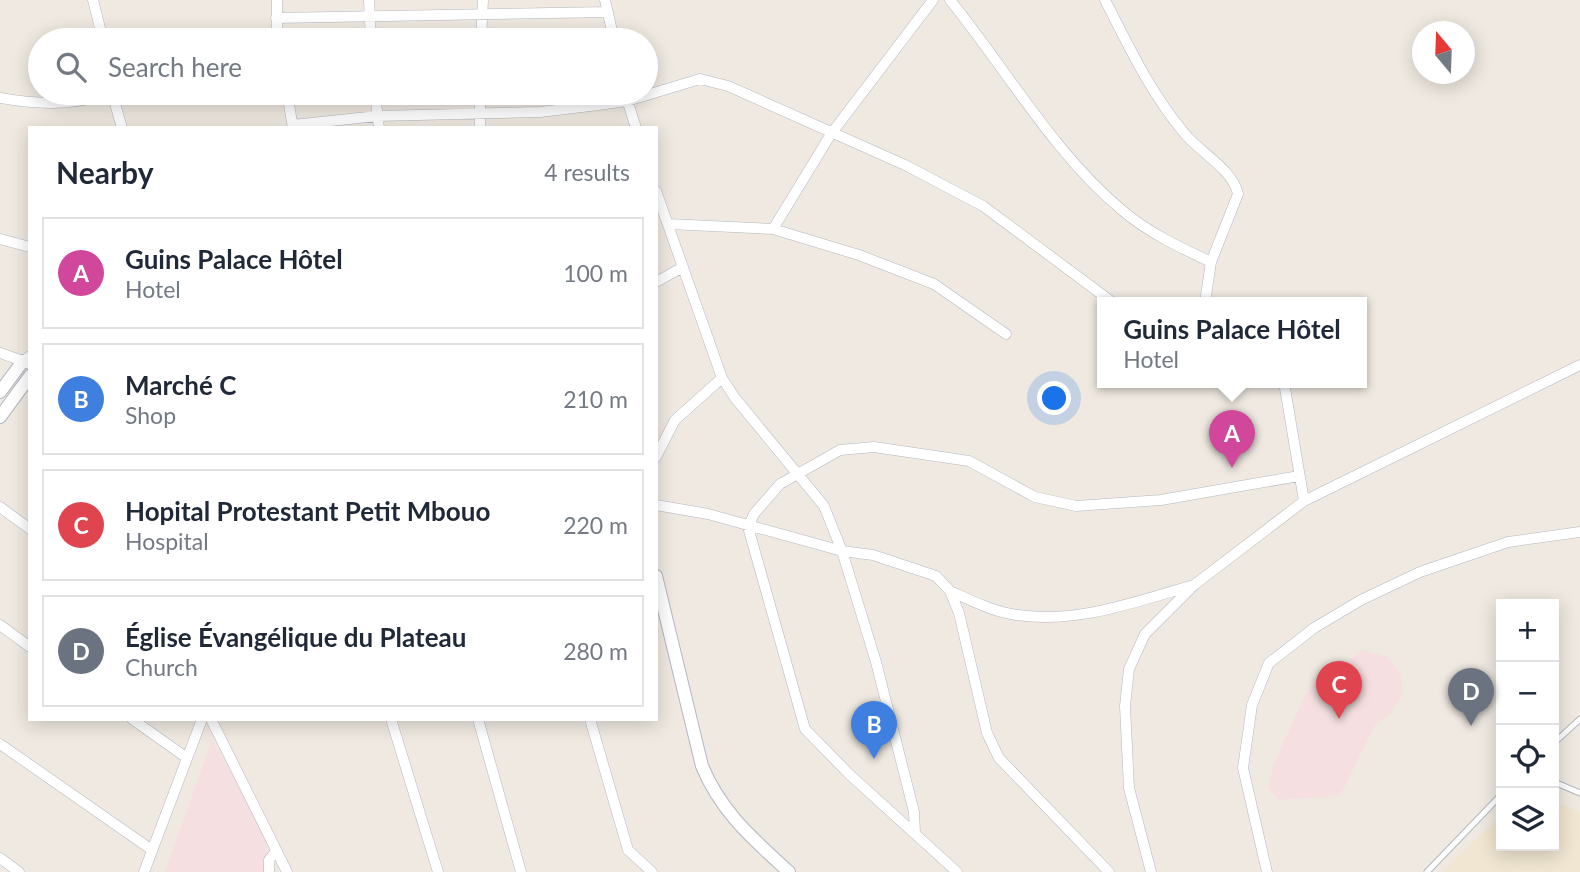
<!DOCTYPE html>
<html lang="en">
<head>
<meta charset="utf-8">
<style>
	:root { --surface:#fff; --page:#f2f2f3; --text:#1f2937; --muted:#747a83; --line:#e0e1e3; --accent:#4264fb }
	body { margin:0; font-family:Lato,sans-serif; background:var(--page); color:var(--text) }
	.controls { position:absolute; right:21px; bottom:21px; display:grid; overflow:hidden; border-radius:0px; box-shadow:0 4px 18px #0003 }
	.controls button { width:63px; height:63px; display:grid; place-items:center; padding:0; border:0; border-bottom:2px solid var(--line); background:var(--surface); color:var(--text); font:35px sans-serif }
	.compass { position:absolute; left:1412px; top:21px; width:63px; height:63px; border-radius:50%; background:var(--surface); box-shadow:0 4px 18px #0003; rotate:341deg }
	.you { position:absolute; left:1055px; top:399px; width:24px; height:24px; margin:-18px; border:5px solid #fff; border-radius:50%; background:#1a73e8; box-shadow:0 0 0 10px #1a73e833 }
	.badge { display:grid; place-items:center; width:46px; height:46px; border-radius:50%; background:var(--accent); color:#fff; font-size:23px; font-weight:700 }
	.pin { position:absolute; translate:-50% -58px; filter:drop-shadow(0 2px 4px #0008) }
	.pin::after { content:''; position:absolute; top:37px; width:24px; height:21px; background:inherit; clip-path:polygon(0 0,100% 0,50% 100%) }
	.popup { position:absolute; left:1097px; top:297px; width:270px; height:91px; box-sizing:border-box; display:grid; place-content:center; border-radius:0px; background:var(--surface); filter:drop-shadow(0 2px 5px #0005); font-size:23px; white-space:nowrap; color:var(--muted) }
	.popup b { font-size:26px; color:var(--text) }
	.popup::after { content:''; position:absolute; left:50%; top:100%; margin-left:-14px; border:14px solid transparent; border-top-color:var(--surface) }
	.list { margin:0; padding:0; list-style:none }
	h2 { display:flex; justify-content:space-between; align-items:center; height:91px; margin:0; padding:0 28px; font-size:30px }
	h2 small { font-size:23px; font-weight:400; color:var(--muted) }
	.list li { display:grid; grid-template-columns:46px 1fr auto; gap:21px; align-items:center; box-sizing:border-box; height:112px; margin:0 14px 14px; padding:0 14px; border:2px solid var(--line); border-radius:0px }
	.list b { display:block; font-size:26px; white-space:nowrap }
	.list p { margin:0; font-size:23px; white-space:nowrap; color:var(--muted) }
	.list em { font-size:23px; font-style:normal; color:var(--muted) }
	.icon { flex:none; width:38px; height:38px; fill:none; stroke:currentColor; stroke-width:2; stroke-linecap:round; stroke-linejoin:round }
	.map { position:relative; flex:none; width:1580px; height:872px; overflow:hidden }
	.search { position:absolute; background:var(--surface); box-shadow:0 4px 18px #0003; left:28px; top:28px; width:630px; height:77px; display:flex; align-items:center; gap:18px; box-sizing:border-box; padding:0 24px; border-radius:38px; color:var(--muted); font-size:26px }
	.panel { position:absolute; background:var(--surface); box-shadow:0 4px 18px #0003; left:28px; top:126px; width:630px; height:595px; border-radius:0px }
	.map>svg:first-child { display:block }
	.education { fill:#f0e6d1 }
	.medical { fill:#f5dfe0 }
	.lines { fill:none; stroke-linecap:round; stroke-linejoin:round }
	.service-casing { stroke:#b4b7c1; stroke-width:7 }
	.minor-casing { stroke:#b4b7c1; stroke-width:11 }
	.tertiary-casing { stroke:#b4b7c1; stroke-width:14 }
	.service { stroke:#fff; stroke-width:5 }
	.minor { stroke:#fff; stroke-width:10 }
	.tertiary { stroke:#fff; stroke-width:12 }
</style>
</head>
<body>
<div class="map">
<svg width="1580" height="872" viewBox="0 0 1580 872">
	<rect width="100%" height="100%" fill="#efe9e1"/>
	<path class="education" d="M1554,801L1580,812V872H1442L1501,815V846H1554Z"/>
	<path class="medical" d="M1361,650L1387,657L1401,674L1402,696L1392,712L1374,727L1340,796L1279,800L1268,788L1274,764L1304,697L1317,680L1334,676Z
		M212,740L266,831L267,872H165Z"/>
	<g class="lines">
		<g class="service-casing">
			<path id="service" d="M1554,743L1580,719
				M1554,782L1580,793
				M1427,872L1501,795"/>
		</g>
		<g class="minor-casing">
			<path id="minor" d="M93,0L103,40
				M277,0V40
				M369,0L371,40
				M605,0L614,40
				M950,0C1007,70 1053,153 1123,211C1149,233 1181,248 1211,262
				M1105,0C1129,47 1151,94 1185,134C1201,153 1233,170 1238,194L1211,262L1205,302
				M276,18L608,12
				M481,40L483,0
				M112,93L122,128
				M287,93L293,128
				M375,93L379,128
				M625,93L636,128
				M0,98C34,104 75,107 107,93
				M293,125L377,116L540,112L590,106L627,101L700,79L728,86L905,165L983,206L1112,302
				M480,128V93
				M656,191L722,378L675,420L656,457
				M668,224L773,229L859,255L934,284L1006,334
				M773,229L831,134L933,0
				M0,239L30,247
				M656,282L683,267
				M0,353L23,361L30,356
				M722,378L735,398L824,506L842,551L876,662L914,812L915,833
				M1284,382L1304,501
				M656,505L708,514L842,551L873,555L936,576L950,591L959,613L987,733L999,758L1109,872
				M0,507L30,529
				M950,591C970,600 990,610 1011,614C1072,625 1133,603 1190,586
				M0,625L30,647
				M132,719L187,758
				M211,719L287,872
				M391,719L438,872
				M478,719L521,872
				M590,719L628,850L652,872
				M0,744L152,850
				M0,858L19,872
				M144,872L202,719
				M269,872V860L276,851
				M957,872L849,774L805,729L748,527L754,514L780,484L840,450L874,447L969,461L1035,497L1076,506L1161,500L1299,476
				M1151,872L1129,788L1125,706L1129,669L1145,634L1194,585L1304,501L1580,365
				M1267,872L1243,768L1252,705L1269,663L1314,628L1361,600L1420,572L1508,542L1580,532"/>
		</g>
		<g class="tertiary-casing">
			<path id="tertiary" d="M0,392L23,361L30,363
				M0,417L30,376
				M656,576L702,766C721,812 753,839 789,872"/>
		</g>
		<use href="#service" class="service"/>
		<use href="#minor" class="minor"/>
		<use href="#tertiary" class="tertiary"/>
	</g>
</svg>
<div class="controls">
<button>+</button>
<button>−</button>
<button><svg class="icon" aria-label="locate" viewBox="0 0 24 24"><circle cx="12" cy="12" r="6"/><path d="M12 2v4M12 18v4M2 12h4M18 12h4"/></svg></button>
<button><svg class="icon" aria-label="layers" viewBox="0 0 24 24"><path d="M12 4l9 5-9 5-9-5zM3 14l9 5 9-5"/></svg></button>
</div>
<svg class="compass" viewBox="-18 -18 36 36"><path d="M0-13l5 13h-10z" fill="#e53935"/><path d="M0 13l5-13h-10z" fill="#747a83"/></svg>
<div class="you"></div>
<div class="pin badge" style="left:1232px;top:468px;background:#d1479c">A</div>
<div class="popup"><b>Guins Palace Hôtel</b>Hotel</div>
<div class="pin badge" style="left:874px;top:759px;background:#3f7fe0">B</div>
<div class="pin badge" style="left:1339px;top:719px;background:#e0444e">C</div>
<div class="pin badge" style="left:1471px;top:726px;background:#6b7280">D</div>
<div class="search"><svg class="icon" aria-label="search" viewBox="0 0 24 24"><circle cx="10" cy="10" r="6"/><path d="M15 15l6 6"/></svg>Search here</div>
<section class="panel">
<h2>Nearby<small>4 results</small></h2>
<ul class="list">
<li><span class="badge" style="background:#d1479c">A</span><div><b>Guins Palace Hôtel</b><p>Hotel</p></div><em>100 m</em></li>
<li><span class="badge" style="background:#3f7fe0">B</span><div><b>Marché C</b><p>Shop</p></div><em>210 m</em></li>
<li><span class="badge" style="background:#e0444e">C</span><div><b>Hopital Protestant Petit Mbouo</b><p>Hospital</p></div><em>220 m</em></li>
<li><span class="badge" style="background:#6b7280">D</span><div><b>Église Évangélique du Plateau</b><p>Church</p></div><em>280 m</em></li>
</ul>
</section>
</div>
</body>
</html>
